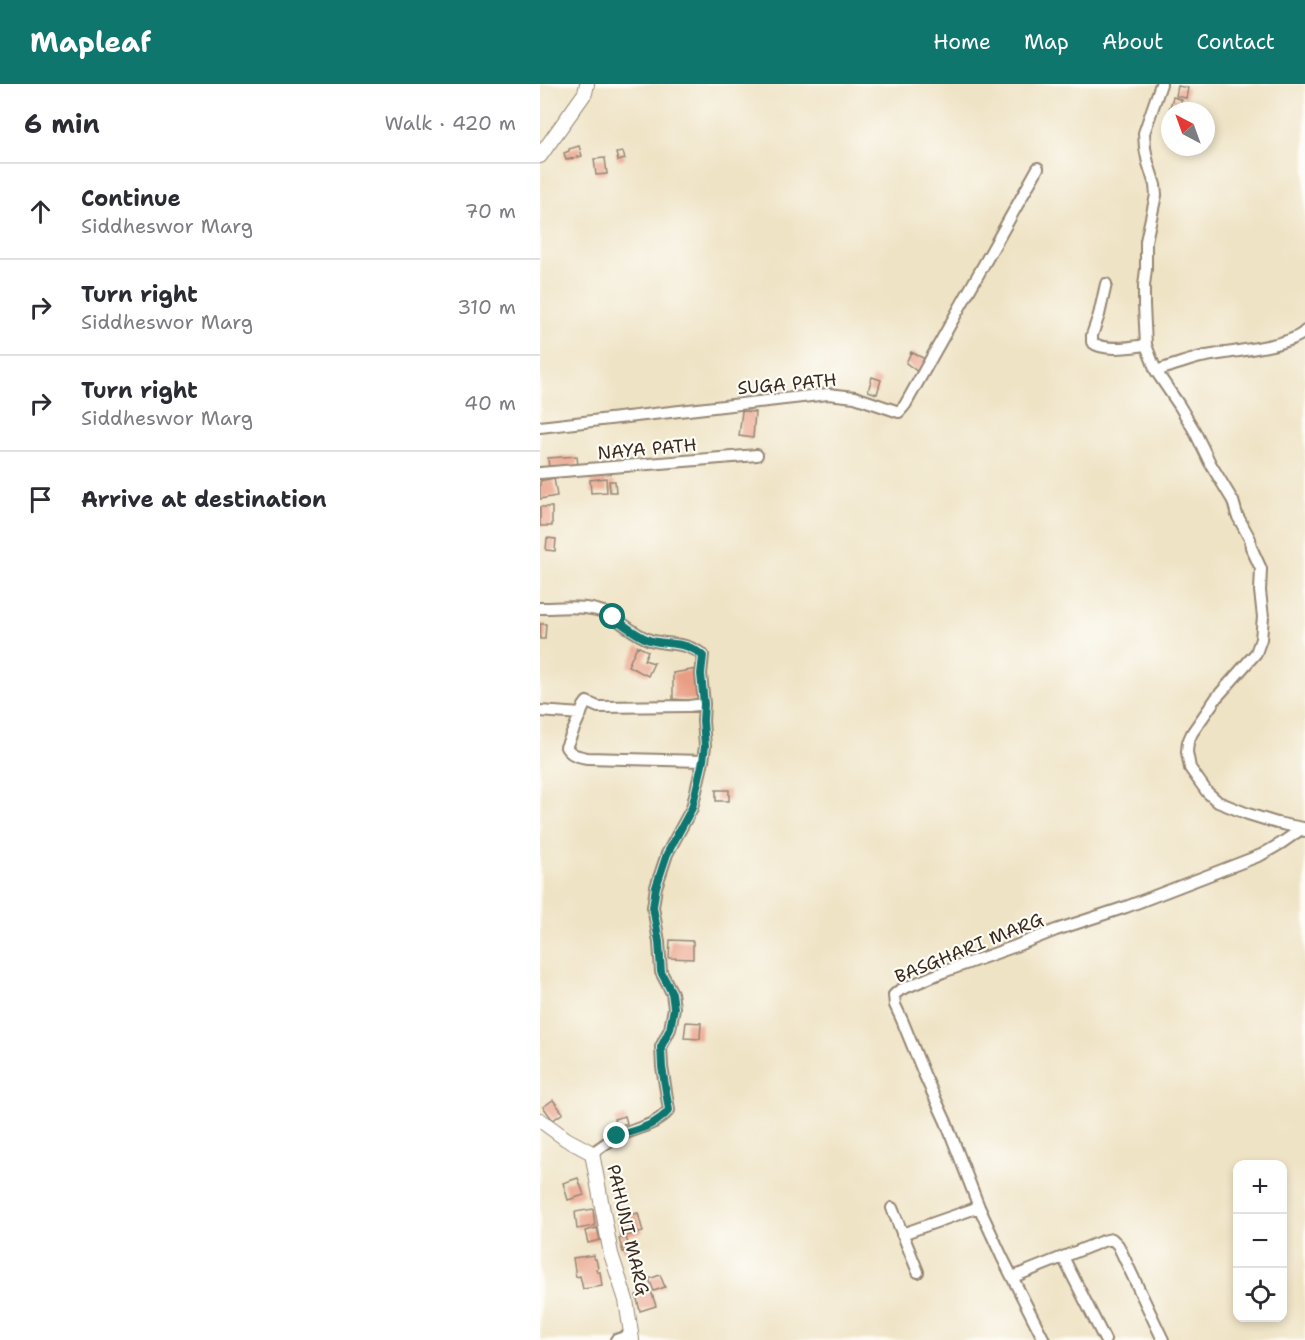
<!DOCTYPE html>
<html lang="en">
<head>
<meta charset="utf-8">
<style>
	:root { --surface:#fff; --page:#f2f2f3; --text:#2b2b33; --muted:#7c7c81; --line:#e1e1e2; --accent:#0f766e }
	body { margin:0; font-family:"Shantell Sans",sans-serif; background:var(--page); color:var(--text) }
	.controls { position:absolute; right:18px; bottom:18px; display:grid; overflow:hidden; border-radius:12px; box-shadow:0 3px 9px #0003 }
	.controls button { width:54px; height:54px; display:grid; place-items:center; padding:0; border:0; border-bottom:2px solid var(--line); background:var(--surface); color:var(--text); font:30px sans-serif }
	.compass { position:absolute; left:621px; top:18px; width:54px; height:54px; border-radius:50%; background:var(--surface); box-shadow:0 3px 9px #0003; rotate:319deg }
	.stop { position:absolute; width:18px; height:18px; margin:-14px; border:4px solid #0f766e; border-radius:50%; background:#fff }
	.stop.end { background:#0f766e; border-color:#fff; box-shadow:0 2px 6px #0008 }
	.list { margin:0; padding:0; list-style:none }
	h2 { display:flex; justify-content:space-between; align-items:center; height:78px; margin:0; padding:0 24px; font-size:26px }
	h2 small { font-size:20px; font-weight:400; color:var(--muted) }
	.list li { display:grid; grid-template-columns:39px 1fr auto; gap:18px; align-items:center; box-sizing:border-box; height:96px; padding:0 24px; border-top:2px solid var(--line) }
	.list b { display:block; font-size:22px; white-space:nowrap }
	.list p { margin:0; font-size:20px; white-space:nowrap; color:var(--muted) }
	.list em { font-size:20px; font-style:normal; color:var(--muted) }
	.icon { flex:none; width:33px; height:33px; fill:none; stroke:currentColor; stroke-width:2; stroke-linecap:round; stroke-linejoin:round }
	.map { position:relative; flex:none; width:765px; height:1256px; overflow:hidden }
	header { display:flex; align-items:center; gap:36px; box-sizing:border-box; height:84px; padding:0 30px; background:var(--accent); color:#fff }
	header strong { font-size:28px }
	nav { display:flex; gap:33px; margin-inline-start:auto; font-size:21px }
	main { display:flex }
	aside { flex:1; background:var(--surface) }
	.map>svg:first-child { display:block }
	.building { fill:#e99d84 }
	.lines { fill:none; stroke-linecap:round; stroke-linejoin:round }
	.minor-casing { stroke:#958672; stroke-width:14 }
	.tertiary-casing { stroke:#958672; stroke-width:16 }
	.minor { stroke:#fff; stroke-width:10 }
	.tertiary { stroke:#fff; stroke-width:14 }
	.route { stroke:#0f766e; stroke-width:8 }
	.labels { text-anchor:middle; dominant-baseline:central; stroke-width:4.5; stroke-linejoin:round; paint-order:stroke }
	.street-label { font-size:18px; fill:#3b2a1e; stroke:#fdfcf7 }
</style>
</head>
<body>
<header>
<strong>Mapleaf</strong>
<nav><a>Home</a><a>Map</a><a>About</a><a>Contact</a></nav>
</header>
<main>
<aside>
<h2>6 min<small>Walk · 420 m</small></h2>
<ul class="list">
<li><svg class="icon" aria-label="ahead" viewBox="0 0 24 24"><path d="M12 20V5M6 11l6-6 6 6"/></svg><div><b>Continue</b><p>Siddheswor Marg</p></div><em>70 m</em></li>
<li><svg class="icon" aria-label="right" viewBox="0 0 24 24"><path d="M7 20v-9h11M14 6l5 5-5 5"/></svg><div><b>Turn right</b><p>Siddheswor Marg</p></div><em>310 m</em></li>
<li><svg class="icon" aria-label="right" viewBox="0 0 24 24"><path d="M7 20v-9h11M14 6l5 5-5 5"/></svg><div><b>Turn right</b><p>Siddheswor Marg</p></div><em>40 m</em></li>
<li><svg class="icon" aria-label="arrive" viewBox="0 0 24 24"><path d="M6 21V4h12l-3 4 3 4H6"/></svg><div><b>Arrive at destination</b></div></li>
</ul>
</aside>
<div class="map">
<svg width="765" height="1256" viewBox="0 0 765 1256">
	<rect width="100%" height="100%" fill="#fdfcf7"/>
	<filter id="ink" filterUnits="userSpaceOnUse"><feTurbulence type="fractalNoise" baseFrequency=".0167" numOctaves="2"/><feDisplacementMap in="SourceGraphic" scale="12" xChannelSelector="R" yChannelSelector="G"/><feConvolveMatrix kernelMatrix="1 2 1 2 8 2 1 2 1" color-interpolation-filters="sRGB"/></filter>
	<filter id="wash" filterUnits="userSpaceOnUse"><feTurbulence type="fractalNoise" baseFrequency=".008" numOctaves="4" result="noise"/><feDisplacementMap in="SourceGraphic" scale="24" xChannelSelector="R" yChannelSelector="G"/><feGaussianBlur stdDeviation="1.35" result="paint"/><feColorMatrix in="noise" values="0 0 0 0 0 0 0 0 0 0 0 0 0 0 0 0 0 1.4 0 .05"/><feComposite in="paint" operator="in"/></filter>
	<g filter="url(#wash)">
		<rect width="100%" height="100%" fill="#efe3c5"/>
		<g id="blocks">
			<path class="building" d="M638,2L648,4L646,14L636,12Z
				M633,13L642,16L638,27L629,26Z
				M39,62L42,72L26,76L24,69L29,67V65Z
				M83,68L85,75L78,77L76,69Z
				M65,74L67,90L56,91L54,75Z
				M371,268L387,276L378,288L366,279Z
				M332,293L341,296L337,310L328,307Z
				M202,327L215,328L213,354L199,352Z
				M37,372L38,382L9,385L8,374Z
				M14,394L17,412L0,415V397Z
				M66,394L67,408L51,409L50,396Z
				M69,397H75L76,408H70Z
				M0,423H12V442H0Z
				M7,454L16,455L15,467L6,466Z
				M0,540H6L5,555H0Z
				M97,562L108,567L104,576L114,579L108,592L88,582Z
				M158,585L159,617L133,615V589Z
				M176,706H189V717H176Z
				M130,856L153,857V875L129,874Z
				M146,938L161,939L160,955L144,954Z
				M13,1016L23,1029L13,1036L3,1023Z
				M85,1032L87,1039L77,1043L74,1035Z
				M38,1094L44,1111L28,1116L23,1099Z
				M53,1125L55,1142L37,1145L35,1128Z
				M98,1129L103,1148L81,1153L77,1134Z
				M57,1144L60,1156L48,1159L45,1147Z
				M86,1153L90,1166L83,1168L79,1155Z
				M54,1171V1175H56L58,1184L56,1185L57,1188H60L62,1202L43,1205L40,1192L36,1193L33,1174Z
				M120,1191L125,1203L114,1207L109,1195Z
				M111,1207L116,1222L100,1227L96,1211Z"/>
		</g>
	</g>
	<g filter="url(#ink)">
		<use href="#blocks" fill-opacity="0" stroke="#958672" stroke-width="1.5"/>
		<g class="lines">
			<g class="minor-casing">
				<path id="minor" d="M621,0L604,49L605,64L608,79L615,101L616,111L606,157V185L604,202V221L606,261L616,287L639,321L654,346L670,379L693,417L697,431L710,455L711,463L721,485L720,507L723,533L721,555L716,569L677,613L652,649L648,658L647,668L650,684L667,708L678,718L708,730L737,739L763,744L765,747
					M566,200L559,231L552,251V258C563,268 592,263 606,261
					M616,287C631,282 646,277 661,273C684,268 751,263 765,247
					M0,343L288,310L315,313L359,328L365,321L498,84
					M0,389L217,371
					M0,524C22,524 49,520 70,531C83,539 95,551 110,556C131,562 145,557 163,571L161,590L164,620L163,637L165,662L163,677L152,724L127,770L116,803L113,823L119,858L121,888L132,909L134,924L130,945L121,963L122,983L129,1026C113,1044 96,1043 77,1053C68,1057 60,1064 52,1069
					M0,627L41,630
					M163,677L47,674C37,672 31,671 26,663L44,622L47,618L58,623L149,622L164,620
					M352,1124L378,1188
					M362,1150L439,1123
					M523,1173L565,1256
					M473,1193L563,1157L572,1155L578,1161L623,1256
					M76,1256L91,1251
					M504,1256L462,1173L439,1123L406,1038L384,990L362,936L355,921L354,911L360,906L403,888L473,863L516,846L586,823L721,771L740,760L763,744"/>
			</g>
			<g class="tertiary-casing">
				<path id="tertiary" d="M0,72L45,9L47,0
					M0,1036L26,1055L52,1069L71,1170L86,1216L92,1256"/>
			</g>
			<use href="#minor" class="minor"/>
			<use href="#tertiary" class="tertiary"/>
		</g>
	</g>
	<g class="lines" filter="url(#ink)">
		<path class="route" d="M73,533C84,541 96,551 109,556C130,562 145,556 163,572L161,590L164,620L163,637L165,662L163,677L152,724L127,770L116,803L113,823L119,858L121,888L132,909L134,924L130,945L121,963L122,983L129,1026C116,1042 96,1046 77,1052"/>
	</g>
	<g class="labels">
		<g class="street-label">
			<text transform="translate(247 300) rotate(-5)">SUGA PATH</text>
			<text transform="translate(107 365) rotate(-5)">NAYA PATH</text>
			<text transform="translate(429 864) rotate(-22)">BASGHARI MARG</text>
			<text transform="translate(88 1146) rotate(77)">PAHUNI MARG</text>
		</g>
	</g>
</svg>
<div class="controls">
<button>+</button>
<button>−</button>
<button><svg class="icon" aria-label="locate" viewBox="0 0 24 24"><circle cx="12" cy="12" r="6"/><path d="M12 2v4M12 18v4M2 12h4M18 12h4"/></svg></button>
</div>
<svg class="compass" viewBox="-18 -18 36 36"><path d="M0-13l5 13h-10z" fill="#e53935"/><path d="M0 13l5-13h-10z" fill="#7c7c81"/></svg>
<div class="stop" style="left:73px;top:533px"></div>
<div class="stop end" style="left:77px;top:1052px"></div>
</div>
</main>
</body>
</html>
